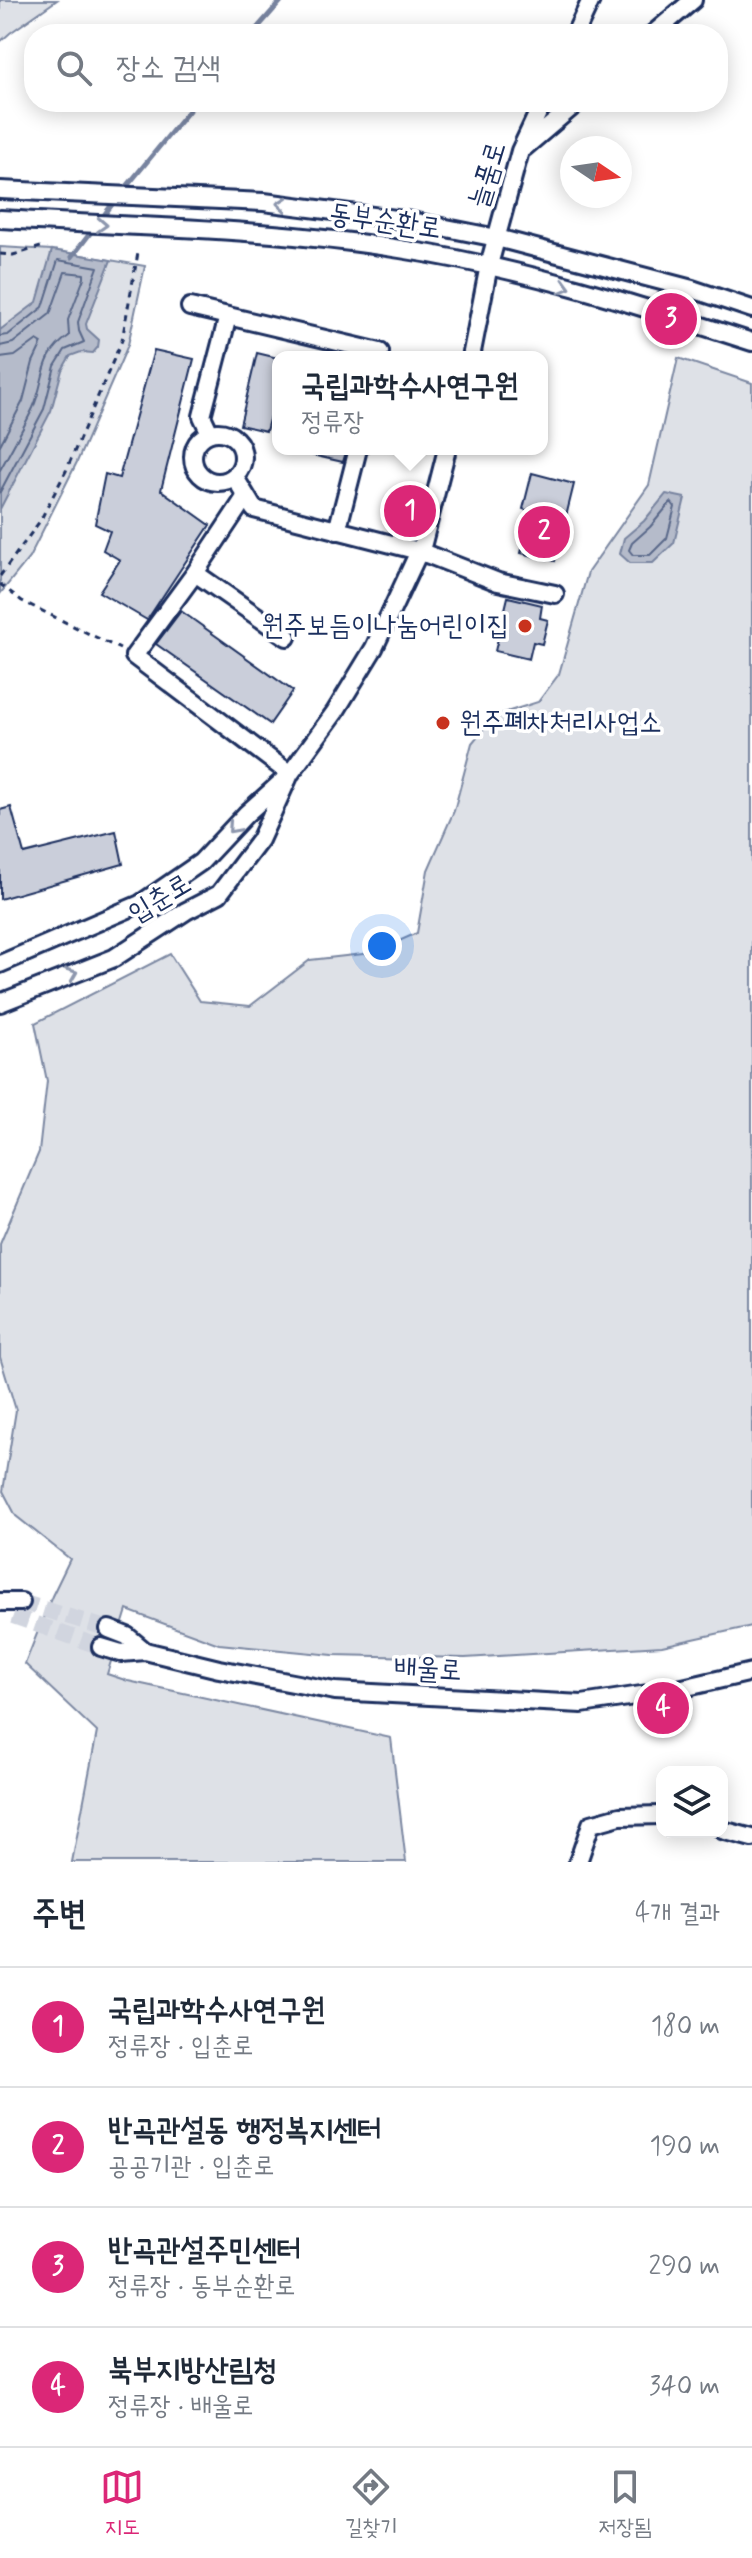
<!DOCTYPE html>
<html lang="ko">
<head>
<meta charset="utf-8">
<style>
	:root { --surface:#fff; --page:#f2f2f3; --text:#1f2937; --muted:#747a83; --line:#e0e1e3; --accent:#db2777 }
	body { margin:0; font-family:Mynerve,"Poor Story",sans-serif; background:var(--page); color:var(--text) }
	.controls { position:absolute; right:24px; bottom:24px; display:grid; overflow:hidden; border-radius:16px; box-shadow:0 4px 20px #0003 }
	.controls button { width:72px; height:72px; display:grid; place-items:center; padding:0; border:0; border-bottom:2px solid var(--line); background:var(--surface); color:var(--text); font:40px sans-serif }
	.compass { position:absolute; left:560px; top:136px; width:72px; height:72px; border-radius:50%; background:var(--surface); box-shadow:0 4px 20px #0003; rotate:103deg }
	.you { position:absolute; left:382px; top:946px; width:28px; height:28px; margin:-20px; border:6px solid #fff; border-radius:50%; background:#1a73e8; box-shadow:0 0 0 12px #1a73e833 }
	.badge { display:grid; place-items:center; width:52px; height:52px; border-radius:50%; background:var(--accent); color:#fff; font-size:26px; font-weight:700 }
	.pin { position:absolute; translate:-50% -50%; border:4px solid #fff; box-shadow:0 2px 8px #0006 }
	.popup { position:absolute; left:272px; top:351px; width:276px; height:104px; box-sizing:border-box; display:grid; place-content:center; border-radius:16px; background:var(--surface); filter:drop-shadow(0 2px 6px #0005); font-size:26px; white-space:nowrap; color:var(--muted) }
	.popup b { font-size:30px; color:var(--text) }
	.popup::after { content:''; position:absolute; left:50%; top:100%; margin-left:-16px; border:16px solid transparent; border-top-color:var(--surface) }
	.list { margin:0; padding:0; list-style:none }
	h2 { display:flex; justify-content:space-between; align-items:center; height:104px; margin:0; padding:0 32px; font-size:34px }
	h2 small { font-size:26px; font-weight:400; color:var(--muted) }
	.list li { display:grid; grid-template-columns:52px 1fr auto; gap:24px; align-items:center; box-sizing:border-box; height:120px; padding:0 32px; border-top:2px solid var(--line) }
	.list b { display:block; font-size:30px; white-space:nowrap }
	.list p { margin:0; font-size:26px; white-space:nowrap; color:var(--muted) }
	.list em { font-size:26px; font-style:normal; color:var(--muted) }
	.icon { flex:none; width:44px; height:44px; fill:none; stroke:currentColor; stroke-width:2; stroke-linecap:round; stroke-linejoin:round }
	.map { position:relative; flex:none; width:752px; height:1862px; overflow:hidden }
	.search { position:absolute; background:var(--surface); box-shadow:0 4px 20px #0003; left:24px; right:24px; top:24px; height:88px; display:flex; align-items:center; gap:20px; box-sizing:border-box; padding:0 28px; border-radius:32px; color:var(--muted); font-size:30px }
	.sheet { height:584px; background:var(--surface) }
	nav { display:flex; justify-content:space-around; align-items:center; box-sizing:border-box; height:112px; border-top:2px solid var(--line); background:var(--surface); font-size:22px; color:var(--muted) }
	nav a { display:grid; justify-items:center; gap:4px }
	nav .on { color:var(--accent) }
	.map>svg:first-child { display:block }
	.green { fill:#dee1e7; stroke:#7c88a2; stroke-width:2 }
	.water { fill:#b5bbca; stroke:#77839f; stroke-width:2 }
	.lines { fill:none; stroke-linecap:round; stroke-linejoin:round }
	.shore { stroke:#596789; stroke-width:2 }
	.stream { stroke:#77839f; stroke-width:5 }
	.building { fill:#caceda; stroke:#1b2f5e; stroke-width:2 }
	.minor-tunnel { stroke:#d1d5df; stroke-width:16; stroke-dasharray:16 8; stroke-linecap:butt }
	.minor-casing { stroke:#1b2f5e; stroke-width:22 }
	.path { stroke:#1b2f5e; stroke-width:3; stroke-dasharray:6 6; stroke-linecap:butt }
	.minor { stroke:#fff; stroke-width:16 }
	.oneway { stroke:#8d97ae }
	.poi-dot { fill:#c8321e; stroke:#fff; stroke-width:3 }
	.labels { text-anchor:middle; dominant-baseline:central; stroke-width:7; stroke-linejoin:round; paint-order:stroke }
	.street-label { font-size:28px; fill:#1b2f5e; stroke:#fff }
	.poi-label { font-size:28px; fill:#1b2f5e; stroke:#fff; text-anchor:end }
</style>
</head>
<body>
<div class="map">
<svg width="752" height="1862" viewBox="0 0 752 1862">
	<rect width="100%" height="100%" fill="#fff"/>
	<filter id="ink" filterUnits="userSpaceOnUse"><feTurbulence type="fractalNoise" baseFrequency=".0125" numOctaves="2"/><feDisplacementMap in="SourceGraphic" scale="16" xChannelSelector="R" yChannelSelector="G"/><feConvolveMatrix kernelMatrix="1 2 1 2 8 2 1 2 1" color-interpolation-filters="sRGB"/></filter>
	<g filter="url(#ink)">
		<path class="green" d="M0,0H57L10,33L0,42Z
			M0,247L52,250L145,266L128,345L77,462L29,558L0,594Z
			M678,358L752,383V1626L662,1646L465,1658L333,1655L219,1644L127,1610L107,1674L128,1681L391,1738L406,1862H72L97,1732L25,1664L52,1596L70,1559L16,1516L3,1491L16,1410L0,1357V1244L39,1152L47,1081L35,1023L170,954L200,1001L250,1006L310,960L372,953L417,933L428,870L454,811L472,743L494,716L538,702L559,674L588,572L649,485Z"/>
		<path class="water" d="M52,250L111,260L86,324L87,329L99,340L98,347L93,353L81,352L70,356L62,370L51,411L0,509V330L37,302Z
			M666,494L685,498L674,543L653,563H630L620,554L624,538L644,521Z"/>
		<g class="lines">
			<path class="shore" d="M0,336L8,335L43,307L58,260L98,267L78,322L79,331L84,342L65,350L55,366L44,409L0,492
				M0,346L13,343L50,314L65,272L84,274V278L68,320L69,336C39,356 46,379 33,408C23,429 11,450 0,470
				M0,358L15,356L37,340L42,343L33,362L23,401L0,445
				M671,502L675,507L667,538L650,555H633L629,550L632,543L650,527Z"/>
			<path class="stream" d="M252,34L282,0
				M123,191L196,102
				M72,257L117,198"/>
		</g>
		<path class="building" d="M154,350L194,359L161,490L210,525L147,620L99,592L120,560L103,550L110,531L95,524L105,474L119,478Z
			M257,353L278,358V418L270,416L266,431L240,425Z
			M308,449H347L343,462L307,454Z
			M532,473L574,484L555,561L521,553L531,512L523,509Z
			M508,597L542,605L540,618L548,620L542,644L533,642L529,659L495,651Z
			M181,611L293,691L270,724L156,644Z
			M11,807L24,854L116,831L123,864L0,899V810Z"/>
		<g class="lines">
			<path class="minor-tunnel" d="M21,1602L109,1629
				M13,1616L101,1647"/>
			<g class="minor-casing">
				<path id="minor" d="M575,34L591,0
					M653,34L693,0
					M524,148L578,102
					M0,190L264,202L411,221L497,238L692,289L752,309
					M0,219C133,227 268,228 400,249C519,267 638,305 752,342
					M190,307L380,352L379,357
					M471,357L489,265L520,151L543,102
					M193 457a25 25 0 1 1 50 0a25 25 0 1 1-50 0Z
					M210,433L202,416L228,316
					M234,476L254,509L419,551L498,582L555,594
					M246,496L195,573L287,637
					M337,531L358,449
					M195,573L134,656L290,774
					M0,964L140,904L201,862L246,814L286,778
					M0,1003L114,958L186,911L219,894L260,840L290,774L335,712L374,648L423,543L447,449
					M0,1602H21
					M109,1629L127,1636L145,1651L219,1669L335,1691L582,1704L674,1690L752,1672
					M101,1647L121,1653L145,1651
					M722,1830L752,1838
					M578,1862L591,1824L620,1816L662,1815"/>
			</g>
			<path class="path" d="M0,254L13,255L44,246
				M0,576L40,521L66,471L122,340L138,253
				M0,584L22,601L120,649"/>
			<use href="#minor" class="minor"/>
		</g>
		<defs><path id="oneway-chevron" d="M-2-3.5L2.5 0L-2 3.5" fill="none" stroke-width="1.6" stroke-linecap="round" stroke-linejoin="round" transform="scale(2)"/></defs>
		<g class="oneway">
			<use href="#oneway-chevron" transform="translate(282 204) rotate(-174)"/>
			<use href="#oneway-chevron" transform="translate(102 225) rotate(3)"/>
			<use href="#oneway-chevron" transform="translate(565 287) rotate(16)"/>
			<use href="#oneway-chevron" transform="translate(233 828) rotate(132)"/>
			<use href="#oneway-chevron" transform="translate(72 974) rotate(-22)"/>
		</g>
	</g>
	<g class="poi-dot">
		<circle cx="525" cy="626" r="8"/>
		<circle cx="443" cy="723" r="8"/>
	</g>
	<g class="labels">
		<g class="street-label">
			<text transform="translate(488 175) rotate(-73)">늘품로</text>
			<text transform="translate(385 222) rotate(8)">동부순환로</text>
			<text transform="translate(160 899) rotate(-31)">입춘로</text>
			<text transform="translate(428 1670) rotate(3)">배울로</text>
		</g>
		<g class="poi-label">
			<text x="509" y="626">원주보듬이나눔어린이집</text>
			<text x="459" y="723" text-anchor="start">원주폐차처리사업소</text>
		</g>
	</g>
</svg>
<div class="controls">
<button><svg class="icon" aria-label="layers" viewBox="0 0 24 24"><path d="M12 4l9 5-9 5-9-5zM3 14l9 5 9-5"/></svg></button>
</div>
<svg class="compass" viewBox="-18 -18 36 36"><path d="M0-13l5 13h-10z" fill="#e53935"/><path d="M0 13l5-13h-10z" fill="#747a83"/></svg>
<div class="you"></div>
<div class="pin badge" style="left:410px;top:511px">1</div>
<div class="popup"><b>국립과학수사연구원</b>정류장</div>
<div class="pin badge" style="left:544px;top:532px">2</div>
<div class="pin badge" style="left:671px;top:319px">3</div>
<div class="pin badge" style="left:663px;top:1708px">4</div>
<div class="search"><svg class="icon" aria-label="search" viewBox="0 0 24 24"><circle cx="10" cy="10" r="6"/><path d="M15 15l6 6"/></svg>장소 검색</div>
</div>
<section class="sheet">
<h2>주변<small>4개 결과</small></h2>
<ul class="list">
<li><span class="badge">1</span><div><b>국립과학수사연구원</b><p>정류장 · 입춘로</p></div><em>180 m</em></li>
<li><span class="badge">2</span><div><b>반곡관설동 행정복지센터</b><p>공공기관 · 입춘로</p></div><em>190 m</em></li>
<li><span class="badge">3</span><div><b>반곡관설주민센터</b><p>정류장 · 동부순환로</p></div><em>290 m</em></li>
<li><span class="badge">4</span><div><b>북부지방산림청</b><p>정류장 · 배울로</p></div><em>340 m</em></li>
</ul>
</section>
<nav>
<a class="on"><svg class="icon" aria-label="map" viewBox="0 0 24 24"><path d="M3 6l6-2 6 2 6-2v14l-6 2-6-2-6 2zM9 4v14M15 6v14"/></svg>지도</a>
<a><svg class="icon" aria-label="directions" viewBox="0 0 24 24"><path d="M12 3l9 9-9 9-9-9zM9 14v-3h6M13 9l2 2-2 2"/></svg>길찾기</a>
<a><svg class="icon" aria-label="saved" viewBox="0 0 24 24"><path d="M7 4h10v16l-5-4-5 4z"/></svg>저장됨</a>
</nav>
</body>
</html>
